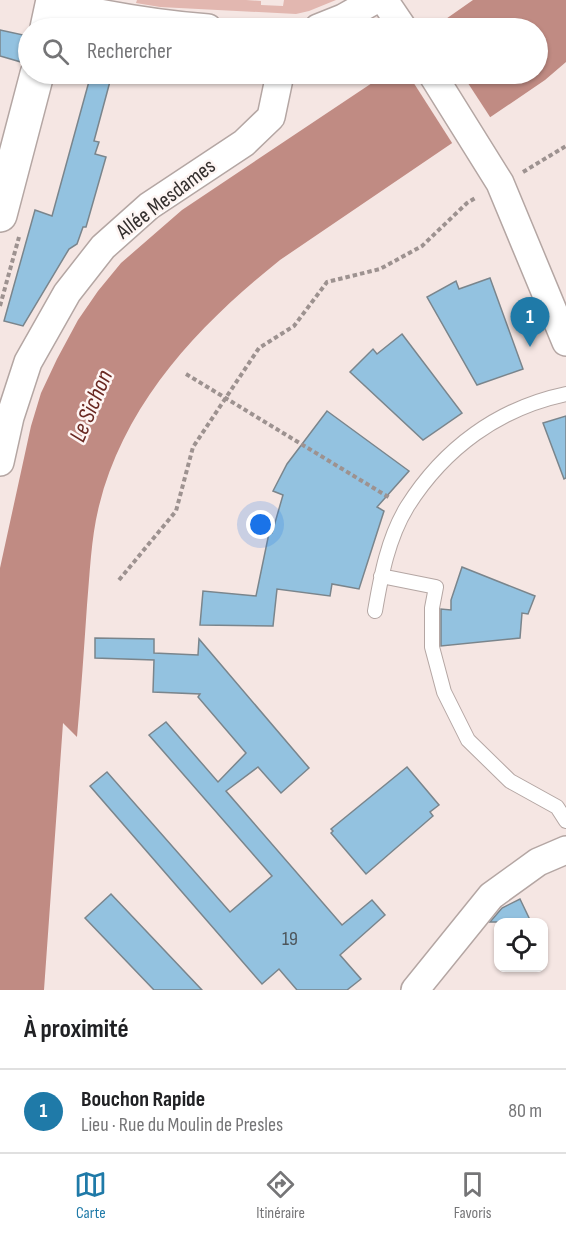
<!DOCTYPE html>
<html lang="fr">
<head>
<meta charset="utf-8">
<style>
	:root { --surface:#fff; --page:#f6f6f6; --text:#202124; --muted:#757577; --line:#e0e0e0; --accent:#1f7aa8 }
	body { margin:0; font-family:"Sofia Sans Condensed",sans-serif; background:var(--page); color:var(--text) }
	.controls { position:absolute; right:18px; bottom:18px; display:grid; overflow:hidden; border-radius:12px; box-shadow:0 2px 4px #0004 }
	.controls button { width:54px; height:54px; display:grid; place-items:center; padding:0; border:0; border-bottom:2px solid var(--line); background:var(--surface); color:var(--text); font:30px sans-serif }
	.you { position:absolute; left:261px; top:525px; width:21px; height:21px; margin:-15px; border:4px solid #fff; border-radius:50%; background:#1a73e8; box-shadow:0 0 0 9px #1a73e833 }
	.badge { display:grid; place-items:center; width:39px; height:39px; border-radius:50%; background:var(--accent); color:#fff; font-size:20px; font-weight:700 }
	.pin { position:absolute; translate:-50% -50px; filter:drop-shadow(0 2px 3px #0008) }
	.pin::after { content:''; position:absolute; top:32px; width:21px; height:18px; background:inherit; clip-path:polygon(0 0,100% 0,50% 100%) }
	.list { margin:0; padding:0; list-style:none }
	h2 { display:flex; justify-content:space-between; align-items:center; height:78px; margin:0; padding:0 24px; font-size:26px }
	h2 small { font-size:20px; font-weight:400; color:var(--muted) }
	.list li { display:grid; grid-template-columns:39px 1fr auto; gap:18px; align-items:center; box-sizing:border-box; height:84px; padding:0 24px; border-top:2px solid var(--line) }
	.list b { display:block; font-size:22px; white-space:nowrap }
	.list p { margin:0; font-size:20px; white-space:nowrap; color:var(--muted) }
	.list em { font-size:20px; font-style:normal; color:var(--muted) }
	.icon { flex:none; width:33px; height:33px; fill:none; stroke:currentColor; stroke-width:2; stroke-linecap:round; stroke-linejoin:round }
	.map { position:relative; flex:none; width:566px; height:990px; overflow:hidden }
	.search { position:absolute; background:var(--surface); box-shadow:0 2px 4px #0004; left:18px; right:18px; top:18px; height:66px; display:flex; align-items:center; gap:15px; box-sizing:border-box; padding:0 21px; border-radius:33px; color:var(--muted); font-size:22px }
	.sheet { height:162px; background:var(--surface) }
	nav { display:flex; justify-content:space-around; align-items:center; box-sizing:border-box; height:84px; border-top:2px solid var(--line); background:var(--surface); font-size:16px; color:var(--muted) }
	nav a { display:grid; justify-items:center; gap:3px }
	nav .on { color:var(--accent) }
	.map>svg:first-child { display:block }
	.green { fill:#e2b7b0 }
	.water { fill:#c08b83 }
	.pier { fill:#f5e6e3 }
	.building { fill:#93c2e0; stroke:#7a858c; stroke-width:1.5 }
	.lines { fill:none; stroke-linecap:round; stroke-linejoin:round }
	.lane-casing { stroke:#b4a6a3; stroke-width:16 }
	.street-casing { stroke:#b4a6a3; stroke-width:30 }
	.secondary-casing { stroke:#b4a6a3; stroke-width:36 }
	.path { stroke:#9d9290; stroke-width:4; stroke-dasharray:4.5 3; stroke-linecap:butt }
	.lane { stroke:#fff; stroke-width:14 }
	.street { stroke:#fff; stroke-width:27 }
	.secondary { stroke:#fff; stroke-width:33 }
	.labels { text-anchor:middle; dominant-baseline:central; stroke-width:5; stroke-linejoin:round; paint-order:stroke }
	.number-label { font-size:20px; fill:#4c545a }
	.street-label { font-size:22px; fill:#342f2e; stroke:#fef5f3 }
	.water-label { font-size:24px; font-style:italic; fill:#6a2922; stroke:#fef5f3 }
</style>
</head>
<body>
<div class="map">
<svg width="566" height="990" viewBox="0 0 566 990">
	<rect width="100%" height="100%" fill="#f5e6e3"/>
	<path class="green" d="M137,0H246L261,1V5L283,6L284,0H336L309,11L296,14L160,7L136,3Z"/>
	<path class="water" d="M473,0H566V62L545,80L280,260C199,325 125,402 99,506C91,538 90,572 87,605C84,649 81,693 77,737L63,723L44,990H0V568L31,426L41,393L57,359L78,320L98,291L121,263L182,210L372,83L368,75L370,74H538V28H433Z"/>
	<path class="pier" d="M408,74H462L492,120L454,146Z"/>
	<path class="building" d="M0,30L28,36L27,49L21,62L0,56Z
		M91,74H112L94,141L99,142L95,154L106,157L86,227H83L77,244L69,249L23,326L4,321L35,210L52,216Z
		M490,278L523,369L477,385L427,297L456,281L459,289Z
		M402,334L462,413L423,440L350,372L373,349L377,354Z
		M327,411L409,471L377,507L384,511L359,589L332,584L330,596L277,589L273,626L200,625L203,591L256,596L269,533H272L283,495L273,491L287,464Z
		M566,416V478L564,479L543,423Z
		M462,567L535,596L528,614L522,613L520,638L441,646V609L451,610V600Z
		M95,638L154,639V653L198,655L199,639L309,768L281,793L258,767L226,791L342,925L372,900L385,915L340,955L361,979L347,990H297L279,969L262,984L90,786L107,772L230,912L272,876L149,735L166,722L218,782L246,753L198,697L200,694L153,692L154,660L95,658Z
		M407,767L439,805L430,812L433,816L366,874L331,833L333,831L331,829Z
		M111,894L202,990H154L85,918Z
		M520,899L531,922H490L502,908Z"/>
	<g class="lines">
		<g class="lane-casing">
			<path id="lane" d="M381,576L436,587L432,608V647L444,692L468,740L510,781L557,807L566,821
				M375,611C381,576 388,538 407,507C444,448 499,408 566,394"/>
		</g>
		<g class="street-casing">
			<path id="street" d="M384,0L403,28
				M52,3C104,15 155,24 208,28
				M318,28L343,18L375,0
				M432,74L500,183L566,342
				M0,462L10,417L28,362L67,293L103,247L149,206L244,143L271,117L280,74
				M415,990L491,896L538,862L566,850"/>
		</g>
		<g class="secondary-casing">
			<path id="secondary" d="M47,28L53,0
				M0,215L37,74"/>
		</g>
		<path class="path" d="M523,172L566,146
			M0,306L19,237
			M186,374L390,498
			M119,580L176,511L193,447L259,348L294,326L327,282L380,269L422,246L467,203L477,197"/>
		<use href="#lane" class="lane"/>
		<use href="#street" class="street"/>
		<use href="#secondary" class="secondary"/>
	</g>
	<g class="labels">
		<g class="number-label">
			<text x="290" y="939">19</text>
		</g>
		<g class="street-label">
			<text transform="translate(166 199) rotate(-37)">Allée Mesdames</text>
		</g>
		<g class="water-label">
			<text transform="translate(91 406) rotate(-67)">Le Sichon</text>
		</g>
	</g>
</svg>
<div class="controls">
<button><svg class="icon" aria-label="locate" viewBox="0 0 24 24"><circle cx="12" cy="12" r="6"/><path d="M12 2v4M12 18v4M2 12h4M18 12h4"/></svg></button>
</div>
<div class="you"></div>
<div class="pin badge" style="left:530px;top:347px">1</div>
<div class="search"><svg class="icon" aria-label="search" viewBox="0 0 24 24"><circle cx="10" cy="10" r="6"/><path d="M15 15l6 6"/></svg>Rechercher</div>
</div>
<section class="sheet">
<h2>À proximité<small></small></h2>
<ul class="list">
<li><span class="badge">1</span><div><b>Bouchon Rapide</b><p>Lieu · Rue du Moulin de Presles</p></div><em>80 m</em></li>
</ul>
</section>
<nav>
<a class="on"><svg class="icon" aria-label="map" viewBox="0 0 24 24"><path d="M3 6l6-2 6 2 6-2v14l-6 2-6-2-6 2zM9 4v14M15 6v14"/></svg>Carte</a>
<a><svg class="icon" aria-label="directions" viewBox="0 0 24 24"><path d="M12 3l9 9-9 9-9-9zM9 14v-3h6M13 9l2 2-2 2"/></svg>Itinéraire</a>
<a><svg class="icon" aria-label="saved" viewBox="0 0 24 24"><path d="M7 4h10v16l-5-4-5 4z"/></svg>Favoris</a>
</nav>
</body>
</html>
